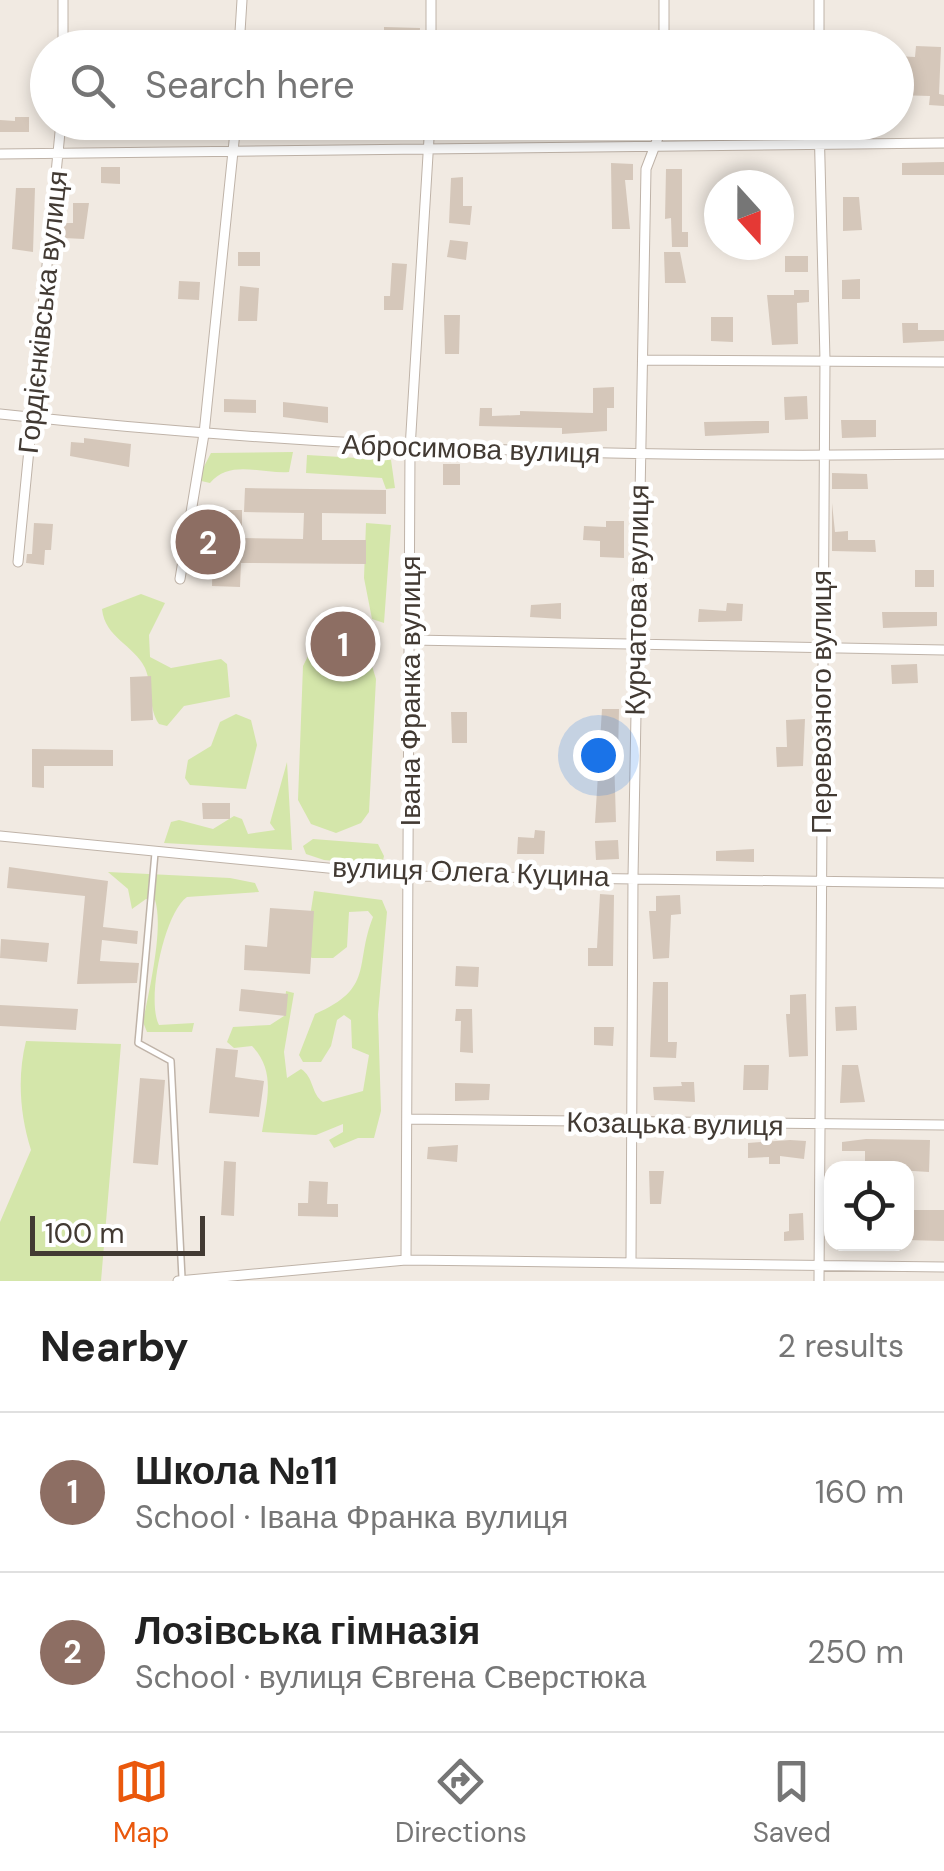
<!DOCTYPE html>
<html lang="en">
<head>
<meta charset="utf-8">
<style>
	:root { --surface:#fff; --page:#f2f2f2; --text:#222; --muted:#767676; --line:#e0e0e0; --accent:#ea580c }
	body { margin:0; font-family:"DM Sans",sans-serif; background:var(--page); color:var(--text) }
	.controls { position:absolute; right:30px; bottom:30px; display:grid; overflow:hidden; border-radius:20px; box-shadow:0 5px 15px #0003 }
	.controls button { width:90px; height:90px; display:grid; place-items:center; padding:0; border:0; border-bottom:2px solid var(--line); background:var(--surface); color:var(--text); font:50px sans-serif }
	.compass { position:absolute; left:704px; top:170px; width:90px; height:90px; border-radius:50%; background:var(--surface); box-shadow:0 5px 15px #0003; rotate:159deg }
	.scale { position:absolute; left:30px; bottom:25px; width:175px; box-sizing:border-box; padding-left:10px; border:5px solid #423a33; border-top:0; font-size:28px; line-height:35px; white-space:nowrap; color:#423a33; -webkit-text-stroke:8px #fff; paint-order:stroke }
	.you { position:absolute; left:598px; top:755px; width:35px; height:35px; margin:-25px; border:8px solid #fff; border-radius:50%; background:#1a73e8; box-shadow:0 0 0 15px #1a73e833 }
	.badge { display:grid; place-items:center; width:65px; height:65px; border-radius:50%; background:var(--accent); color:#fff; font-size:32px; font-weight:700 }
	.pin { position:absolute; translate:-50% -50%; border:5px solid #fff; box-shadow:0 2px 10px #0006 }
	.list { margin:0; padding:0; list-style:none }
	h2 { display:flex; justify-content:space-between; align-items:center; height:130px; margin:0; padding:0 40px; font-size:42px }
	h2 small { font-size:32px; font-weight:400; color:var(--muted) }
	.list li { display:grid; grid-template-columns:65px 1fr auto; gap:30px; align-items:center; box-sizing:border-box; height:160px; padding:0 40px; border-top:2px solid var(--line) }
	.list b { display:block; font-size:38px; white-space:nowrap }
	.list p { margin:0; font-size:32px; white-space:nowrap; color:var(--muted) }
	.list em { font-size:32px; font-style:normal; color:var(--muted) }
	.icon { flex:none; width:55px; height:55px; fill:none; stroke:currentColor; stroke-width:2; stroke-linecap:round; stroke-linejoin:round }
	.map { position:relative; flex:none; width:944px; height:1281px; overflow:hidden }
	.search { position:absolute; background:var(--surface); box-shadow:0 5px 15px #0003; left:30px; right:30px; top:30px; height:110px; display:flex; align-items:center; gap:25px; box-sizing:border-box; padding:0 35px; border-radius:55px; color:var(--muted); font-size:38px }
	.sheet { height:450px; background:var(--surface) }
	nav { display:flex; justify-content:space-around; align-items:center; box-sizing:border-box; height:140px; border-top:2px solid var(--line); background:var(--surface); font-size:28px; color:var(--muted) }
	nav a { display:grid; justify-items:center; gap:5px }
	nav .on { color:var(--accent) }
	.map>svg:first-child { display:block }
	.green { fill:#d4e6aa }
	.building { fill:#d5c7ba }
	.lines { fill:none; stroke-linecap:round; stroke-linejoin:round }
	.service-casing { stroke:#bfb3a8; stroke-width:8 }
	.minor-casing { stroke:#bfb3a8; stroke-width:11 }
	.service { stroke:#fff; stroke-width:5 }
	.minor { stroke:#fff; stroke-width:9 }
	.labels { text-anchor:middle; dominant-baseline:central; stroke-width:9; stroke-linejoin:round; paint-order:stroke }
	.street-label { font-size:28px; fill:#423a33; stroke:#fff }
</style>
</head>
<body>
<div class="map">
<svg width="944" height="1281" viewBox="0 0 944 1281">
	<rect width="100%" height="100%" fill="#f1eae2"/>
	<path class="green" d="M293,452L289,472C261,474 230,459 210,483L197,480L211,453Z
		M307,455L391,460L395,488L386,489L382,478L306,473Z
		M366,523L391,525L384,623L372,619L364,578Z
		M141,594L165,603L149,635L150,657L171,668L221,659L227,664L230,697L184,706L167,726L159,724C148,708 153,686 145,668C134,645 105,638 102,609Z
		M332,639H345L368,653L376,679L369,812L361,823L336,833L311,824L298,800L303,666L309,654Z
		M236,714L251,720L257,745L246,789L190,785L185,778L188,760L211,746L220,722Z
		M287,762L292,850L164,843L171,822L179,820L213,829L234,816L242,819L248,834L275,830L270,823Z
		M313,839L378,844L384,856L382,865L324,860L306,854L303,846Z
		M108,872L230,878L255,883L259,892L187,897C164,913 146,1001 159,1025L194,1023L192,1032H147L143,1022C149,991 164,928 155,900L146,899L132,909L128,889Z
		M314,891L382,900L387,912L378,1014L381,1111L374,1138H358L334,1148L329,1140L343,1132V1124L316,1135L262,1132C267,1100 276,1071 252,1046L234,1048L227,1042L233,1027L270,1025L284,1016L286,991L294,993L284,1052L287,1078L301,1069C314,1077 311,1094 323,1102L363,1091L369,1055L352,1048L351,1020L344,1015L337,1020L331,1046L321,1062H303L299,1055L315,1014C375,988 354,965 373,917L368,911L349,912L347,947L333,958H312L295,948L309,923Z
		M26,1041L121,1044L101,1281H0V1222L31,1150C20,1115 17,1077 26,1041Z"/>
	<path class="building" d="M384,27L420,28L419,44L384,48Z
		M691,31H711L712,48H691Z
		M916,46L941,47L939,94L944,95V106L929,105L930,96L896,95V56L915,57Z
		M15,117H29V132H0V120L15,121Z
		M944,162V175H902V163Z
		M611,163L633,164V180H625L630,229H612Z
		M101,167H120V184L101,183Z
		M666,169H682V232H688V247H672L671,218L665,219Z
		M463,177V206H472L470,225L449,223L451,178Z
		M16,188H35L33,252L12,249Z
		M843,197H859L862,230L843,231Z
		M73,203H89L84,239L64,238V223H73Z
		M450,240L468,242L466,260L447,257Z
		M238,252H260V266H238Z
		M664,252H680L686,283H665Z
		M785,256H808V272H785Z
		M392,263L407,264L403,310H384V296H390Z
		M860,279V299H842V280Z
		M179,281L200,282L199,300L178,299Z
		M240,286L259,288L257,321H238Z
		M794,290H809V302L797,303L798,344L772,345L767,295H794Z
		M444,315H460L459,354H445Z
		M711,317H733V342L711,341Z
		M902,323H918V330H944V341L903,343Z
		M614,387V408H607V431L562,434V428L479,426L480,408H492V416L520,415V411L593,413V388Z
		M807,396L808,419L785,420L784,397Z
		M224,399L256,400V413L224,412Z
		M283,402L328,407V423L283,417Z
		M841,420H876V437L842,438Z
		M756,421H769V433L705,436L704,422Z
		M84,438L131,444L129,467L70,456L71,442L84,443Z
		M443,464H460V485H443Z
		M832,473L867,474L868,489H832Z
		M245,488L386,490V514L322,513V540H366V564L241,563L240,587L212,586L214,510H242V538L303,539L304,513L244,512Z
		M832,503L835,532L848,531V540H875L876,552L832,551Z
		M606,521H624V558L600,557V541L583,540L584,526L606,527Z
		M34,523L53,524L51,550H45L44,565L26,563L27,554H32Z
		M915,570H934V587H915Z
		M561,603V619L530,617L531,605Z
		M727,603L743,604L742,621L698,622L699,609L726,611Z
		M882,612H937V626L883,628Z
		M327,615L365,616V628L327,627Z
		M917,664L918,683L892,684L891,665Z
		M151,676L153,720L131,721L130,677Z
		M602,709H619L618,755H614L616,822L595,823Z
		M451,712H467V743H452Z
		M805,719L803,766L777,767L776,747H787L786,720Z
		M32,749L113,750V766H44V788L32,787Z
		M202,803H230V819H203Z
		M535,830L545,831L544,854H517L518,837L534,838Z
		M618,840L619,859L596,860L595,841Z
		M754,849V862L716,861V851Z
		M9,867L108,881L103,927L138,931L137,944L102,940L100,961L139,963L137,983L77,984L85,896L7,888Z
		M600,894L614,895L613,966H588V948H597Z
		M680,895L681,914L671,915L669,958L653,959L649,911H656V896Z
		M270,908L314,911L310,974L244,970L245,945L267,947Z
		M1,939L49,943L47,962L0,958Z
		M456,966L479,967L478,987L455,986Z
		M653,982H668V1042H677L676,1058L650,1057Z
		M241,989L288,994L286,1016L239,1011Z
		M806,994L808,1056L789,1057L786,1014H790V995Z
		M0,1005L78,1009L76,1030L0,1026Z
		M856,1006L857,1030L836,1031L835,1007Z
		M456,1009H472L473,1053L460,1052L461,1021H455Z
		M594,1027H614L613,1046L594,1045Z
		M216,1048L238,1050L235,1077L264,1081L259,1117L209,1113Z
		M744,1065H769L768,1090H743Z
		M842,1065H858L865,1102L840,1103Z
		M140,1078L165,1080L158,1165L133,1163Z
		M681,1082H694L695,1102L654,1100L653,1087L682,1086Z
		M455,1083L490,1084L489,1100L455,1101Z
		M866,1139L930,1140L929,1172L865,1168V1151H842V1142Z
		M790,1140L806,1141L804,1159L780,1156V1164H769V1157L748,1158V1143Z
		M458,1145L457,1162L427,1159L428,1147Z
		M224,1161L236,1162L234,1216L221,1215Z
		M649,1171H664L661,1204H650Z
		M309,1181L328,1182L327,1204H338V1217L298,1216V1203H308Z
		M906,1210H944V1241L906,1240Z
		M803,1213L804,1240L784,1241V1232L789,1231V1214Z"/>
	<g class="lines">
		<g class="service-casing">
			<path id="service" d="M155,853L138,1043L171,1061L182,1278"/>
		</g>
		<g class="minor-casing">
			<path id="minor" d="M819,0V48
				M63,48V0
				M239,48L242,0
				M431,48V0
				M664,48V0
				M819,122L825,360L819,1281
				M0,154L944,143
				M645,360L944,362
				M0,414C314,448 628,459 944,454
				M18,562L61,122
				M180,579L204,434L236,122
				M411,640L944,650
				M0,836L409,876L944,883
				M407,1119L944,1125
				M406,1260L410,449L430,122
				M631,1260L633,877L646,169L664,122
				M178,1281L406,1260L944,1267"/>
		</g>
		<use href="#service" class="service"/>
		<use href="#minor" class="minor"/>
	</g>
	<g class="labels">
		<g class="street-label">
			<text transform="translate(43 312) rotate(-84)">Гордієнківська вулиця</text>
			<text transform="translate(471 449) rotate(2)">Абросимова вулиця</text>
			<text transform="translate(637 600) rotate(-89)">Курчатова вулиця</text>
			<text transform="translate(410 691) rotate(-90)">Івана Франка вулиця</text>
			<text transform="translate(821 702) rotate(-90)">Перевозного вулиця</text>
			<text transform="translate(471 872) rotate(2)">вулиця Олега Куцина</text>
			<text transform="translate(675 1124) rotate(1)">Козацька вулиця</text>
		</g>
	</g>
</svg>
<div class="controls">
<button><svg class="icon" aria-label="locate" viewBox="0 0 24 24"><circle cx="12" cy="12" r="6"/><path d="M12 2v4M12 18v4M2 12h4M18 12h4"/></svg></button>
</div>
<svg class="compass" viewBox="-18 -18 36 36"><path d="M0-13l5 13h-10z" fill="#e53935"/><path d="M0 13l5-13h-10z" fill="#767676"/></svg>
<div class="scale">100 m</div>
<div class="you"></div>
<div class="pin badge" style="left:343px;top:644px;background:#8d6e63">1</div>
<div class="pin badge" style="left:208px;top:542px;background:#8d6e63">2</div>
<div class="search"><svg class="icon" aria-label="search" viewBox="0 0 24 24"><circle cx="10" cy="10" r="6"/><path d="M15 15l6 6"/></svg>Search here</div>
</div>
<section class="sheet">
<h2>Nearby<small>2 results</small></h2>
<ul class="list">
<li><span class="badge" style="background:#8d6e63">1</span><div><b>Школа №11</b><p>School · Івана Франка вулиця</p></div><em>160 m</em></li>
<li><span class="badge" style="background:#8d6e63">2</span><div><b>Лозівська гімназія</b><p>School · вулиця Євгена Сверстюка</p></div><em>250 m</em></li>
</ul>
</section>
<nav>
<a class="on"><svg class="icon" aria-label="map" viewBox="0 0 24 24"><path d="M3 6l6-2 6 2 6-2v14l-6 2-6-2-6 2zM9 4v14M15 6v14"/></svg>Map</a>
<a><svg class="icon" aria-label="directions" viewBox="0 0 24 24"><path d="M12 3l9 9-9 9-9-9zM9 14v-3h6M13 9l2 2-2 2"/></svg>Directions</a>
<a><svg class="icon" aria-label="saved" viewBox="0 0 24 24"><path d="M7 4h10v16l-5-4-5 4z"/></svg>Saved</a>
</nav>
</body>
</html>
